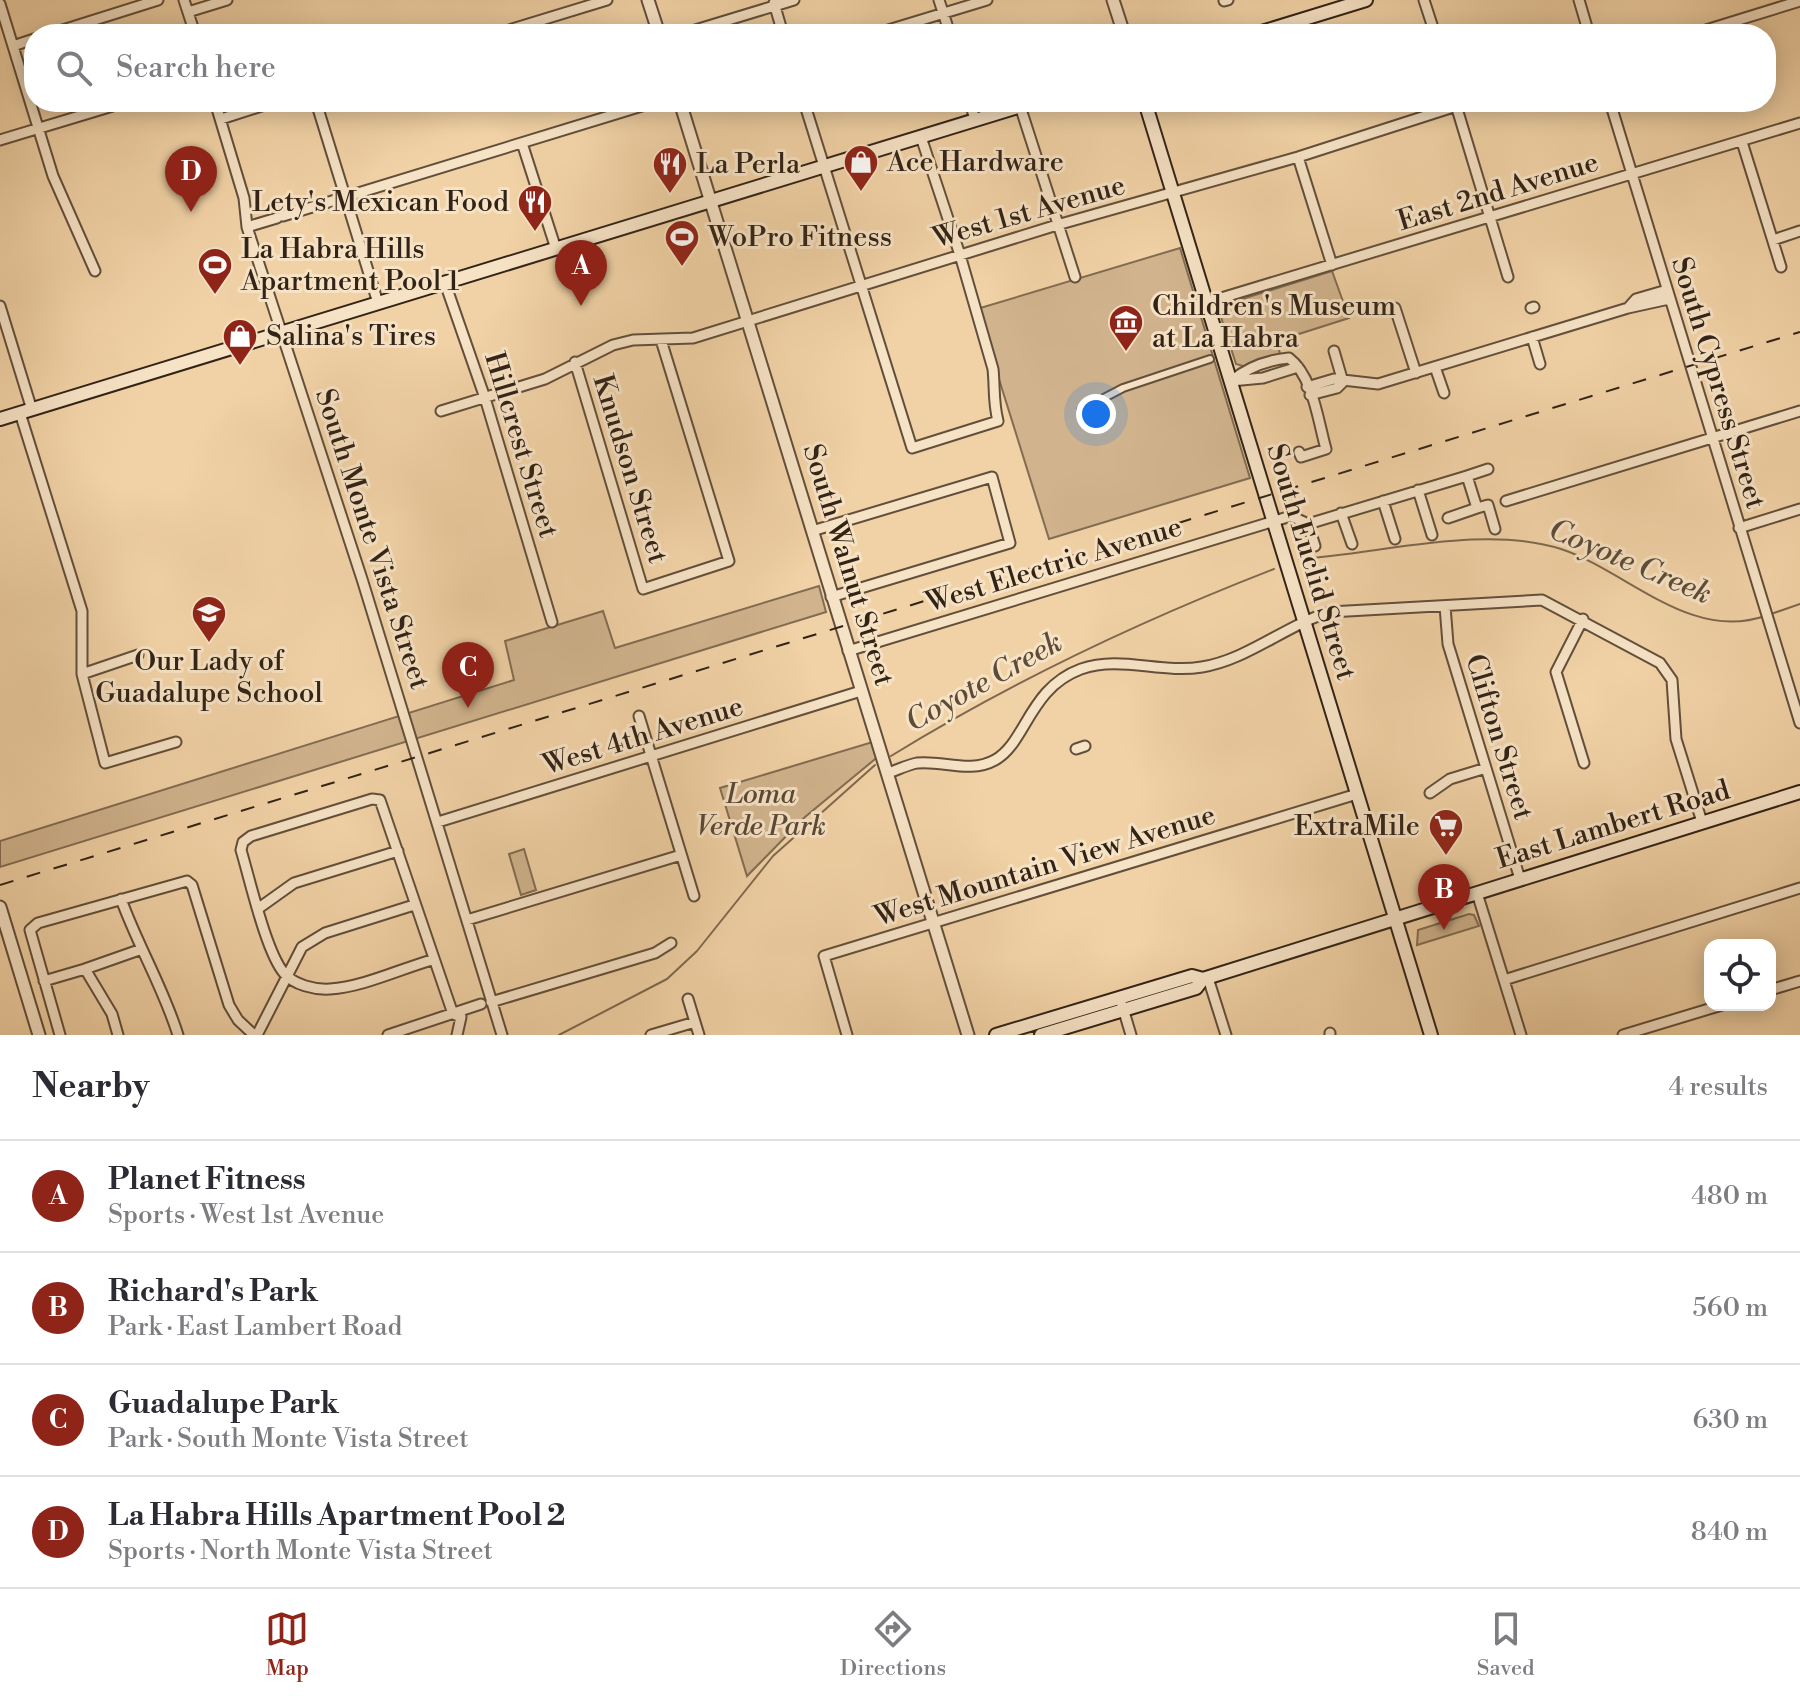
<!DOCTYPE html>
<html lang="en">
<head>
<meta charset="utf-8">
<style>
	:root { --surface:#fff; --page:#f2f2f3; --text:#2b2b33; --muted:#7c7c81; --line:#e1e1e2; --accent:#8f2418 }
	body { margin:0; font-family:"Libre Bodoni",serif; background:var(--page); color:var(--text) }
	.controls { position:absolute; right:24px; bottom:24px; display:grid; overflow:hidden; border-radius:16px; box-shadow:0 4px 20px #0003 }
	.controls button { width:72px; height:72px; display:grid; place-items:center; padding:0; border:0; border-bottom:2px solid var(--line); background:var(--surface); color:var(--text); font:40px sans-serif }
	.you { position:absolute; left:1096px; top:414px; width:28px; height:28px; margin:-20px; border:6px solid #fff; border-radius:50%; background:#1a73e8; box-shadow:0 0 0 12px #1a73e833 }
	.badge { display:grid; place-items:center; width:52px; height:52px; border-radius:50%; background:var(--accent); color:#fff; font-size:26px; font-weight:700 }
	.pin { position:absolute; translate:-50% -66px; filter:drop-shadow(0 2px 4px #0008) }
	.pin::after { content:''; position:absolute; top:42px; width:28px; height:24px; background:inherit; clip-path:polygon(0 0,100% 0,50% 100%) }
	.list { margin:0; padding:0; list-style:none }
	h2 { display:flex; justify-content:space-between; align-items:center; height:104px; margin:0; padding:0 32px; font-size:34px }
	h2 small { font-size:26px; font-weight:400; color:var(--muted) }
	.list li { display:grid; grid-template-columns:52px 1fr auto; gap:24px; align-items:center; box-sizing:border-box; height:112px; padding:0 32px; border-top:2px solid var(--line) }
	.list b { display:block; font-size:30px; white-space:nowrap }
	.list p { margin:0; font-size:26px; white-space:nowrap; color:var(--muted) }
	.list em { font-size:26px; font-style:normal; color:var(--muted) }
	.icon { flex:none; width:44px; height:44px; fill:none; stroke:currentColor; stroke-width:2; stroke-linecap:round; stroke-linejoin:round }
	.map { position:relative; flex:none; width:1800px; height:1035px; overflow:hidden }
	.search { position:absolute; background:var(--surface); box-shadow:0 4px 20px #0003; left:24px; right:24px; top:24px; height:88px; display:flex; align-items:center; gap:20px; box-sizing:border-box; padding:0 28px; border-radius:32px; color:var(--muted); font-size:30px }
	.sheet { height:552px; background:var(--surface) }
	nav { display:flex; justify-content:space-around; align-items:center; box-sizing:border-box; height:112px; border-top:2px solid var(--line); background:var(--surface); font-size:22px; color:var(--muted) }
	nav a { display:grid; justify-items:center; gap:4px }
	nav .on { color:var(--accent) }
	.map>svg:first-child { display:block }
	.green { fill:#d1b48e; stroke:#826c52; stroke-width:2 }
	.lines { fill:none; stroke-linecap:round; stroke-linejoin:round }
	.stream { stroke:#7e684f; stroke-width:2 }
	.pedestrian-casing { stroke:#624f3b; stroke-width:10 }
	.minor-casing { stroke:#624f3b; stroke-width:13 }
	.tertiary-casing { stroke:#624f3b; stroke-width:15 }
	.secondary-casing { stroke:#322317; stroke-width:16 }
	.pedestrian { stroke:#f6e2c5; stroke-width:6 }
	.minor { stroke:#f6e2c5; stroke-width:9 }
	.tertiary { stroke:#f6e2c5; stroke-width:11 }
	.secondary { stroke:#f6e2c5; stroke-width:12 }
	.rail { stroke:#322317; stroke-width:2; stroke-dasharray:14 14; stroke-linecap:butt }
	.labels { text-anchor:middle; dominant-baseline:central; stroke-width:6; stroke-linejoin:round; paint-order:stroke }
	.poi-label { font-size:28px; fill:#322317; stroke:#f6e2c5; text-anchor:start }
	.street-label { font-size:28px; fill:#322317; stroke:#f6e2c5 }
	.park-label { font-size:28px; font-style:italic; fill:#5a4735; stroke:#f6e2c5 }
	.water-label { font-size:30px; font-style:italic; fill:#5e4b38; stroke:#f6e2c5 }
</style>
</head>
<body>
<div class="map">
<svg width="1800" height="1035" viewBox="0 0 1800 1035">
	<rect width="100%" height="100%" fill="#f1d2a6"/>
	<filter id="stains"><feTurbulence type="fractalNoise" baseFrequency=".0025" numOctaves="4"/><feColorMatrix values="0 0 0 0 .2 0 0 0 0 .09 0 0 0 0 .02 0 0 0 .5 -.17"/></filter>
	<radialGradient id="worn" r=".72"><stop offset=".6" stop-color="#630" stop-opacity="0"/><stop offset="1" stop-color="#630" stop-opacity=".3"/></radialGradient>
	<path class="green" d="M1180,248L1250,478L1049,539L977,309Z
		M1332,271L1349,318L1277,341L1280,354C1268,359 1258,360 1246,367L1236,364L1220,314L1223,305Z
		M819,586L826,612L0,867V841L514,680L505,641L603,611L615,648Z
		M876,741L880,755L805,817L747,876L720,788Z
		M524,849L536,890L521,895L509,854Z
		M1469,914L1474,915L1479,926L1417,945L1418,930Z"/>
	<g class="lines">
		<path class="stream" d="M1299,559C1380,554 1483,524 1561,549C1627,571 1690,642 1765,616
			M1771,614L1800,604
			M891,756C1013,681 1140,621 1274,569
			M559,1035L667,979L697,951L773,856L875,765"/>
		<g class="pedestrian-casing">
			<path id="pedestrian" d="M1081,410L1123,388L1210,359"/>
		</g>
		<g class="minor-casing">
			<path id="minor" d="M184,0L195,34
				M939,0L950,34
				M1424,0L1435,34
				M1579,0L1589,34
				M1224,1L1228,0
				M774,3L783,34
				M0,4L53,176L95,271
				M188,12L227,0
				M50,34L158,0
				M496,34L607,0
				M682,34L794,0
				M875,34L987,0
				M1693,34L1800,1
				M13,46L34,39
				M215,102L244,198L247,227L362,579L502,1035
				M316,102L378,303
				M804,102L912,448L998,421C993,402 995,388 993,369L960,255L921,137
				M970,102L975,120
				M1455,102L1508,277
				M1610,102L1800,723
				M1020,106L1075,277
				M221,119L274,102
				M0,140L126,102
				M1742,142L1781,267
				M522,143L556,249
				M1298,157L1332,265
				M283,216L655,102
				M247,227L277,218
				M1773,240L1800,231
				M445,283L485,398L552,622
				M1208,302L1800,123
				M0,306L32,410
				M1395,308L1416,373
				M1531,308L1534,307
				M1628,308L1636,299L1667,290
				M1532,337L1540,364
				M1334,351L1343,382
				M575,362L643,589L729,561L661,340
				M1435,367L1444,393
				M1231,381C1248,367 1267,360 1289,358C1313,376 1318,421 1326,449L1301,457L1299,452
				M1231,381L1263,378L1298,367
				M1307,387L1334,379L1378,384L1628,308L1669,299
				M1310,395L1337,388L1343,382
				M441,411L545,379L613,345L633,340L693,338L1057,225L1298,157L1469,102
				M20,413L82,611V674L105,763L176,742
				M1467,476L1488,469
				M1418,490L1432,535
				M1383,501L1395,539
				M1506,501L1800,411
				M1341,513L1352,544
				M1448,518L1477,508
				M1308,524L1315,546
				M1739,528L1800,509
				M812,531L992,477L1010,543L831,597
				M1445,606L1448,644L1520,879
				M1583,619L1556,672L1584,763
				M848,651L1291,516L1308,524L1467,476L1477,508L1488,505L1495,529
				M82,674L138,655
				M639,716L694,896
				M1076,749L1085,746
				M888,773C897,770 907,765 917,763C943,760 970,774 995,760C1026,743 1029,688 1081,669C1120,655 1161,674 1202,667C1247,660 1286,625 1330,612L1542,600L1660,663L1672,680L1676,739L1702,822
				M1430,793L1450,779L1486,768
				M438,822L861,691
				M1477,893L1521,1035
				M121,899C138,946 163,987 178,1035
				M259,908L294,883L398,851
				M467,920L681,855
				M432,960C400,969 363,987 330,989C315,990 294,985 284,973C266,952 250,880 241,850L243,842L251,836L372,799L380,800L453,1014L461,1017L457,1035
				M1208,978L1226,1035
				M1504,980L1800,888
				M44,981L85,969
				M1770,990L1800,981
				M688,999L695,1022
				M491,1002L655,953L671,943
				M1122,1005L1131,1035
				M1330,1033V1035
				M60,1035L30,930L38,923L187,881L192,885L229,1005L238,1020L254,1035
				M118,1035L112,1014L85,969L139,950
				M257,1035L302,947L325,933L414,905
				M388,1035L481,1004
				M651,1035L695,1022L699,1035
				M847,1035L824,956L1357,794
				M1623,1035L1722,1005"/>
		</g>
		<g class="tertiary-casing">
			<path id="tertiary" d="M648,0L659,34
				M1113,0L1124,34
				M680,102L968,1035
				M0,907L39,1035"/>
		</g>
		<g class="secondary-casing">
			<path id="secondary" d="M1255,34L1366,0
				M1145,102L1431,1035
				M0,419L1034,102
				M996,1035L1192,976L1203,979
				M1041,1035L1196,988L1203,979L1800,792"/>
		</g>
		<use href="#pedestrian" class="pedestrian"/>
		<use href="#minor" class="minor"/>
		<use href="#tertiary" class="tertiary"/>
		<use href="#secondary" class="secondary"/>
		<path class="rail" d="M0,885L1800,332"/>
	</g>
	<defs>
		<g id="shop-pin" transform="scale(1.8)"><path d="M0 17L-7.5 6A9.5 9.5 0 1 1 7.5 6Z" fill="#8f2418" stroke="#f6e2c5"/><path d="M-5-2.5h2.3a2.7 3.5 0 0 1 5.4 0H5L5.5 6h-11ZM-1.5-2.5h3a1.5 2.3 0 0 0-3 0Z" fill="#fff"/></g>
		<g id="restaurant-pin" transform="scale(1.8)"><path d="M0 17L-7.5 6A9.5 9.5 0 1 1 7.5 6Z" fill="#8f2418" stroke="#f6e2c5"/><path d="M-5-6h1v4h1v-4h1v4h1v-4h1v5L-1.5 .5V6h-2V.5L-5-1ZM5-6V6H3V1.5H1.5Q1.5-4 5-6Z" fill="#fff"/></g>
		<g id="stadium-pin" transform="scale(1.8)"><path d="M0 17L-7.5 6A9.5 9.5 0 1 1 7.5 6Z" fill="#8f2418" stroke="#f6e2c5"/><path d="M0-5a6.5 5 0 1 0 0 10a6.5 5 0 1 0 0-10ZM-3.5-1.8h7v3.6h-7Z" fill="#fff"/></g>
		<g id="museum-pin" transform="scale(1.8)"><path d="M0 17L-7.5 6A9.5 9.5 0 1 1 7.5 6Z" fill="#8f2418" stroke="#f6e2c5"/><path d="M0-6L6-3V-2H-6V-3ZM-5-1h2V3h-2ZM-1-1h2V3h-2ZM3-1h2V3H3ZM-6 4H6V6H-6Z" fill="#fff"/></g>
		<g id="school-pin" transform="scale(1.8)"><path d="M0 17L-7.5 6A9.5 9.5 0 1 1 7.5 6Z" fill="#8f2418" stroke="#f6e2c5"/><path d="M0-5L7-2L0 1L-7-2ZM-4 1L0 2.5L4 1V4Q0 6-4 4Z" fill="#fff"/></g>
		<g id="supermarket-pin" transform="scale(1.8)"><path d="M0 17L-7.5 6A9.5 9.5 0 1 1 7.5 6Z" fill="#8f2418" stroke="#f6e2c5"/><path d="M-6-5.5h2.5l.6 2H6L4.5 2H-2.5L-4.4-4H-6ZM-1.5 3.2a1.3 1.3 0 1 0 .1 0ZM3 3.2a1.3 1.3 0 1 0 .1 0Z" fill="#fff"/></g>
	</defs>
	<g fill-rule="evenodd">
		<use href="#shop-pin" x="861" y="162"/>
		<use href="#restaurant-pin" x="670" y="164"/>
		<use href="#restaurant-pin" x="535" y="202"/>
		<use href="#stadium-pin" x="682" y="237"/>
		<use href="#stadium-pin" x="215" y="265"/>
		<use href="#museum-pin" x="1126" y="322"/>
		<use href="#shop-pin" x="240" y="336"/>
		<use href="#school-pin" x="209" y="613"/>
		<use href="#supermarket-pin" x="1446" y="826"/>
	</g>
	<g class="labels">
		<g class="poi-label">
			<text x="887" y="162">Ace Hardware</text>
			<text x="696" y="164">La Perla</text>
			<text x="509" y="202" text-anchor="end">Lety's Mexican Food</text>
			<text x="708" y="237">WoPro Fitness</text>
			<text x="241" y="249">La Habra Hills<tspan x="241" dy="32">Apartment Pool 1</tspan></text>
			<text x="1152" y="306">Children's Museum<tspan x="1152" dy="32">at La Habra</tspan></text>
			<text x="266" y="336">Salina's Tires</text>
			<text x="209" y="661" text-anchor="middle">Our Lady of<tspan x="209" dy="32">Guadalupe School</tspan></text>
			<text x="1420" y="826" text-anchor="end">ExtraMile</text>
		</g>
		<g class="street-label">
			<text transform="translate(1498 192) rotate(-17)">East 2nd Avenue</text>
			<text transform="translate(1029 212) rotate(-16)">West 1st Avenue</text>
			<text transform="translate(1718 383) rotate(73)">South Cypress Street</text>
			<text transform="translate(521 445) rotate(73)">Hillcrest Street</text>
			<text transform="translate(630 469) rotate(73)">Knudson Street</text>
			<text transform="translate(372 539) rotate(72)">South Monte Vista Street</text>
			<text transform="translate(1311 562) rotate(73)">South Euclid Street</text>
			<text transform="translate(848 565) rotate(73)">South Walnut Street</text>
			<text transform="translate(1054 565) rotate(-17)">West Electric Avenue</text>
			<text transform="translate(643 736) rotate(-17)">West 4th Avenue</text>
			<text transform="translate(1499 737) rotate(73)">Clifton Street</text>
			<text transform="translate(1613 825) rotate(-17)">East Lambert Road</text>
			<text transform="translate(1045 866) rotate(-17)">West Mountain View Avenue</text>
		</g>
		<g class="park-label">
			<text x="761" y="794">Loma<tspan x="761" dy="32">Verde Park</tspan></text>
		</g>
		<g class="water-label">
			<text transform="translate(1630 562) rotate(23)">Coyote Creek</text>
			<text transform="translate(984 682) rotate(-29)">Coyote Creek</text>
		</g>
	</g>
	<rect width="100%" height="100%" filter="url(#stains)"/>
	<rect width="100%" height="100%" fill="url(#worn)"/>
</svg>
<div class="controls">
<button><svg class="icon" aria-label="locate" viewBox="0 0 24 24"><circle cx="12" cy="12" r="6"/><path d="M12 2v4M12 18v4M2 12h4M18 12h4"/></svg></button>
</div>
<div class="you"></div>
<div class="pin badge" style="left:581px;top:306px">A</div>
<div class="pin badge" style="left:1444px;top:930px">B</div>
<div class="pin badge" style="left:468px;top:708px">C</div>
<div class="pin badge" style="left:191px;top:212px">D</div>
<div class="search"><svg class="icon" aria-label="search" viewBox="0 0 24 24"><circle cx="10" cy="10" r="6"/><path d="M15 15l6 6"/></svg>Search here</div>
</div>
<section class="sheet">
<h2>Nearby<small>4 results</small></h2>
<ul class="list">
<li><span class="badge">A</span><div><b>Planet Fitness</b><p>Sports · West 1st Avenue</p></div><em>480 m</em></li>
<li><span class="badge">B</span><div><b>Richard's Park</b><p>Park · East Lambert Road</p></div><em>560 m</em></li>
<li><span class="badge">C</span><div><b>Guadalupe Park</b><p>Park · South Monte Vista Street</p></div><em>630 m</em></li>
<li><span class="badge">D</span><div><b>La Habra Hills Apartment Pool 2</b><p>Sports · North Monte Vista Street</p></div><em>840 m</em></li>
</ul>
</section>
<nav>
<a class="on"><svg class="icon" aria-label="map" viewBox="0 0 24 24"><path d="M3 6l6-2 6 2 6-2v14l-6 2-6-2-6 2zM9 4v14M15 6v14"/></svg>Map</a>
<a><svg class="icon" aria-label="directions" viewBox="0 0 24 24"><path d="M12 3l9 9-9 9-9-9zM9 14v-3h6M13 9l2 2-2 2"/></svg>Directions</a>
<a><svg class="icon" aria-label="saved" viewBox="0 0 24 24"><path d="M7 4h10v16l-5-4-5 4z"/></svg>Saved</a>
</nav>
</body>
</html>
